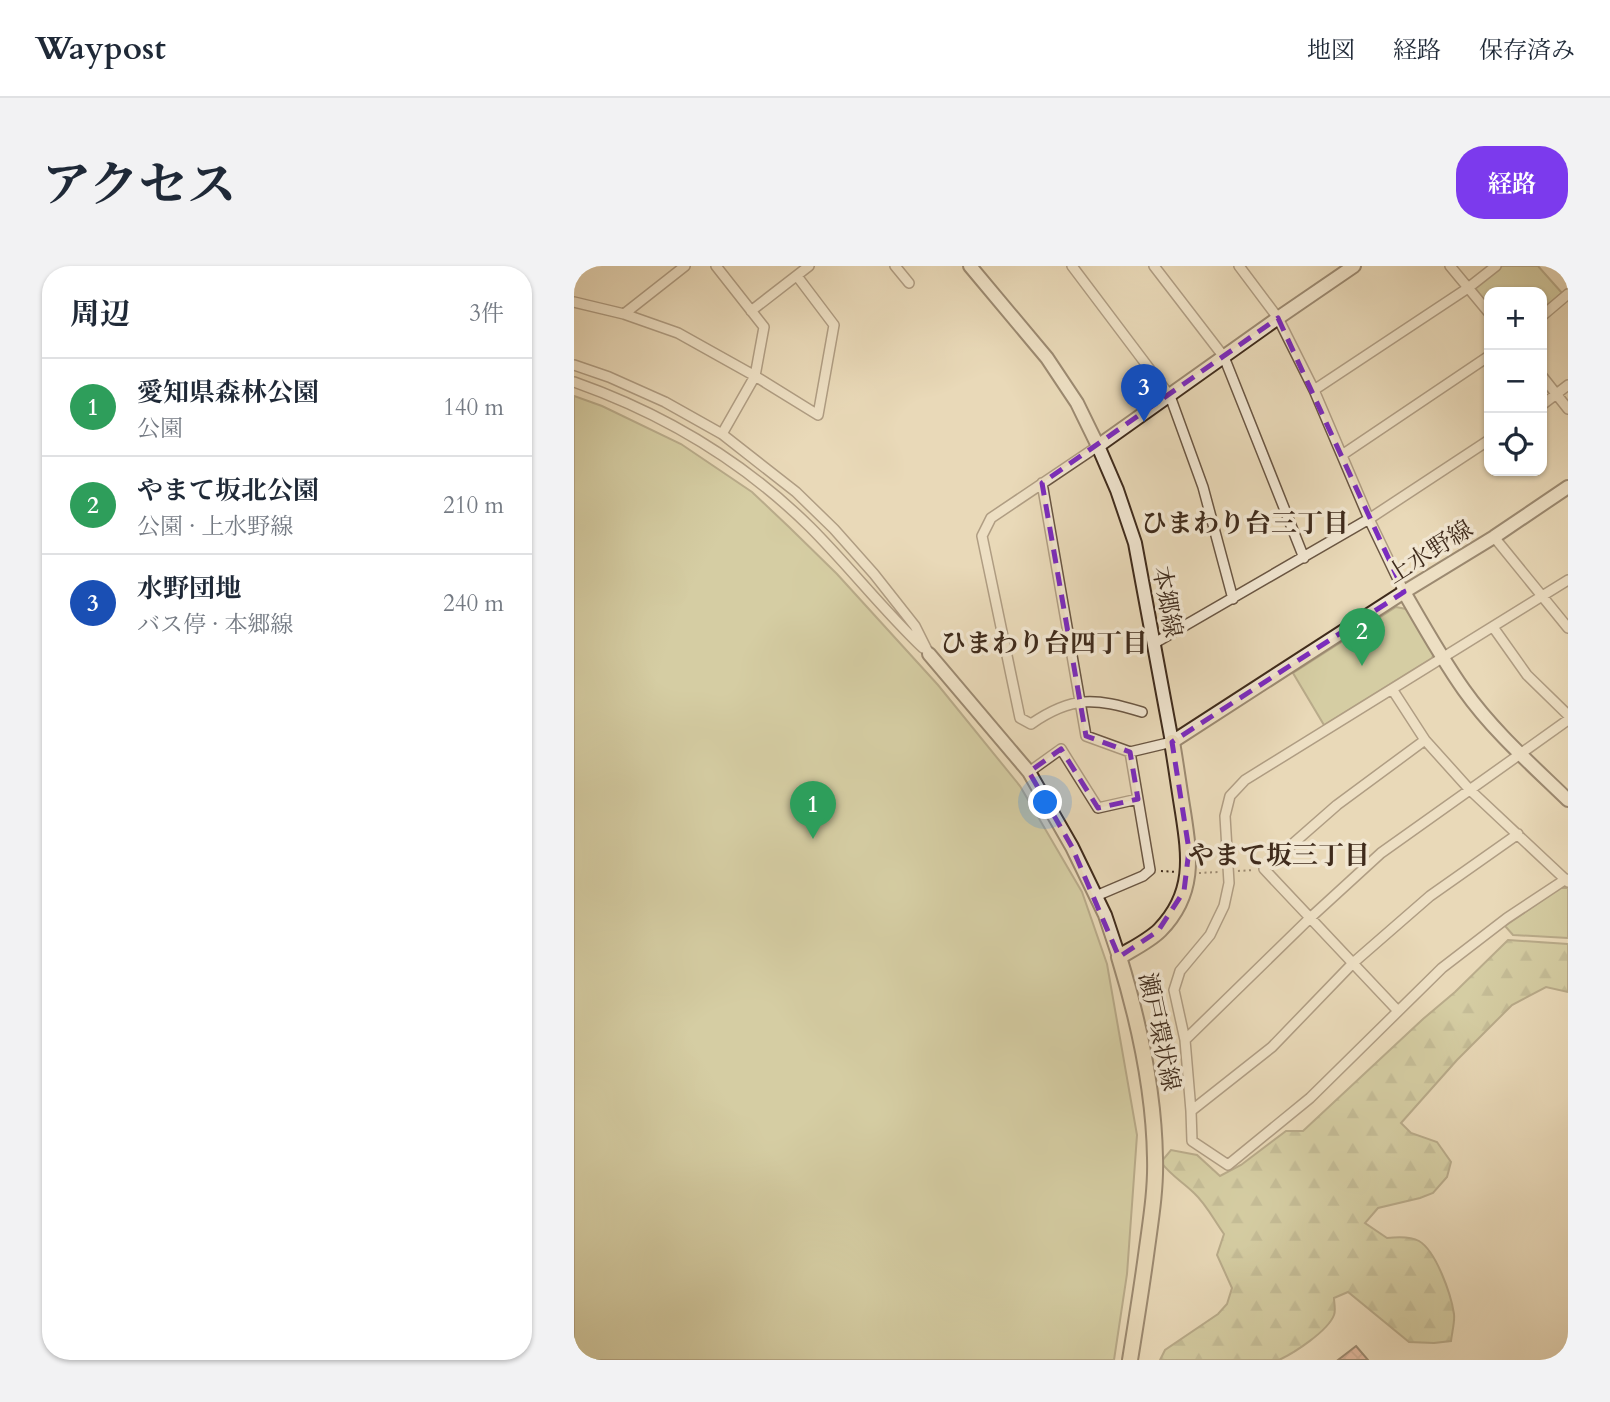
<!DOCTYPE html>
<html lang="ja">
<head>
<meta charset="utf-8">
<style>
	:root { --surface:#fff; --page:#f2f2f3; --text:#1f2937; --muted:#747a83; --line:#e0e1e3; --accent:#7c3aed }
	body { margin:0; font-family:Cardo,"Noto Serif JP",serif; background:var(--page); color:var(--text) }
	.controls { position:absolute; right:21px; top:21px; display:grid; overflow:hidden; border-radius:14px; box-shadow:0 2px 5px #0004 }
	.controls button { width:63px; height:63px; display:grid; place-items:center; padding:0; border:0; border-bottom:2px solid var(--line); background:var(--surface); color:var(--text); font:35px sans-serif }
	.you { position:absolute; left:472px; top:537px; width:24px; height:24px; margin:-18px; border:5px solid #fff; border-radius:50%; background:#1a73e8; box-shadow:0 0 0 10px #1a73e833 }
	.badge { display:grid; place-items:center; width:46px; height:46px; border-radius:50%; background:var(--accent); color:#fff; font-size:23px; font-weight:700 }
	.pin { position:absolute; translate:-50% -58px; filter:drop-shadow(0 2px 4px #0008) }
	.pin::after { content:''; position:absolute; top:37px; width:24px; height:21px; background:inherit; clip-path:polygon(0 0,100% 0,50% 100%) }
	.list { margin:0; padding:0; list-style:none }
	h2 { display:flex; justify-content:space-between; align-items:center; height:91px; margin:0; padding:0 28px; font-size:30px }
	h2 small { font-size:23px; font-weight:400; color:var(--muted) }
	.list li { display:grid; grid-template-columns:46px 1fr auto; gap:21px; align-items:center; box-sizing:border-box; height:98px; padding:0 28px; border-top:2px solid var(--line) }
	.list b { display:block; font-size:26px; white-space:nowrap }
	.list p { margin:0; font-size:23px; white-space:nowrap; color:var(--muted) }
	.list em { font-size:23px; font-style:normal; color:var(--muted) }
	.icon { flex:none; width:38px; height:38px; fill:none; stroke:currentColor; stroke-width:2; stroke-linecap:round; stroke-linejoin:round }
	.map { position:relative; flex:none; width:994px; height:1094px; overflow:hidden; border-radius:28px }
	header { display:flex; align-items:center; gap:42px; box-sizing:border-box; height:98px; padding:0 35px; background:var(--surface); border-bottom:2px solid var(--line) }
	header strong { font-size:33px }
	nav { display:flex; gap:38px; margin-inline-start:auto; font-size:24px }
	.intro { display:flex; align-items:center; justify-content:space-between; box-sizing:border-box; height:168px; padding:0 42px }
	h1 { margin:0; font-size:49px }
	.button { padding:18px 32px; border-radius:28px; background:var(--accent); color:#fff; font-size:24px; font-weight:700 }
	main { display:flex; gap:42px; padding:0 42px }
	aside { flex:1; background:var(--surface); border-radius:28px; box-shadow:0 2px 5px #0004 }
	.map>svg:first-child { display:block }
	.forest { fill:url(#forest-firs); stroke:#7e7453; stroke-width:2 }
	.park { fill:#bcbe8a; stroke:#7e7453; stroke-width:2 }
	.building { fill:url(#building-cross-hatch); stroke:#3f2b1c; stroke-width:2 }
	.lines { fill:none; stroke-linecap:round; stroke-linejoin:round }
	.street-casing { stroke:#6a5643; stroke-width:12 }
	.secondary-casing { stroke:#3f2b1c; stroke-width:16 }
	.primary-casing { stroke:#3f2b1c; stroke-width:18 }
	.path { stroke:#3f2b1c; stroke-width:2; stroke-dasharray:2 3.5; stroke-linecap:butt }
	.street { stroke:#f1e6d1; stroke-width:9 }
	.secondary { stroke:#f1e6d1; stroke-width:12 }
	.primary { stroke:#e9d9b8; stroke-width:14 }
	.marked { fill:none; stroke:#7b2cbf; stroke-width:5; stroke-dasharray:14 9; stroke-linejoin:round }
	.labels { text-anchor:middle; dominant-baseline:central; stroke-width:7; stroke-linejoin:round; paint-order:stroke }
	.street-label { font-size:24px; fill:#3f2b1c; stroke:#f1e6d1 }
	.neighbourhood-label { font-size:26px; font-weight:bold; fill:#3f2b1c; stroke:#f1e6d1 }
</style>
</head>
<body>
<header>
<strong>Waypost</strong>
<nav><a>地図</a><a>経路</a><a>保存済み</a></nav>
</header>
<div class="intro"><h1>アクセス</h1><a class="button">経路</a></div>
<main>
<aside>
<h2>周辺<small>3件</small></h2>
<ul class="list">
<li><span class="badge" style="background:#2e9e5b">1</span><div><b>愛知県森林公園</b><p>公園</p></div><em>140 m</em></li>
<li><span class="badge" style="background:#2e9e5b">2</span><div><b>やまて坂北公園</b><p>公園 · 上水野線</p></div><em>210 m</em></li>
<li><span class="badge" style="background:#1a4fb4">3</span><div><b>水野団地</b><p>バス停 · 本郷線</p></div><em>240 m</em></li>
</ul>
</aside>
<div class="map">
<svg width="994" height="1094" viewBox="0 0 994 1094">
	<defs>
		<pattern id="forest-firs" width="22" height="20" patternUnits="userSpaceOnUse" patternTransform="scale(1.75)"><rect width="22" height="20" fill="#bcbe8a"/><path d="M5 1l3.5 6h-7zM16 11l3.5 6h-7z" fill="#9a9b70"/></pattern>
		<pattern id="building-cross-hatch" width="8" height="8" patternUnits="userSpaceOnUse" patternTransform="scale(1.75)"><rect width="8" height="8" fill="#e39a88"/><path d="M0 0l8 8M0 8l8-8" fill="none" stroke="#b97e6e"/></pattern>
	</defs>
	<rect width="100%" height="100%" fill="#e9d9b8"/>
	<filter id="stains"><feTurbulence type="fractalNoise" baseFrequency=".00286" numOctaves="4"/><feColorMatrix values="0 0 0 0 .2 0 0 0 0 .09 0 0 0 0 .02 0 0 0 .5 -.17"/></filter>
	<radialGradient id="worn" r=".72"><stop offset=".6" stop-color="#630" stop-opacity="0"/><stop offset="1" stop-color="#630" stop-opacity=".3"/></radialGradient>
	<path class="forest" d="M934,674L994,678V726L972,721L938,739L883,794L827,857L837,867L863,876L877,896L873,911L859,927L846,932L804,942L791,957L813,972C822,971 836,970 845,975C862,985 877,1028 880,1048C881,1056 878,1066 877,1075L860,1077L835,1076L774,1026L760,1032C760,1037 762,1044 760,1049C754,1065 720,1087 705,1094H586L591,1084L644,1048L653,1038L658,1022L643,989L650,968C640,954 632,938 620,927C609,916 596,909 587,896L597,884L623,889L646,910L667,899L712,865H729L849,753L881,726Z"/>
	<path class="park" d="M928,0H964L988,27L968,44V26H915V40L901,22Z
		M0,130L28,140L107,178L178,226L215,261L263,308L364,419L446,520L508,626L533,698L563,869L553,1008L540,1094H0Z
		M822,341L832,343L860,387L858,392L750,459L719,407Z
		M986,622H994V672L939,669L931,660Z"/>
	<path class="building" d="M782,1080L794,1094H764Z"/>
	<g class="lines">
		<g class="street-casing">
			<path id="street" d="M142,0L190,61L181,110L148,168
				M321,0L335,17
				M498,0L596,130L629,221L659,333
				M580,0L650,91L730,292
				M665,0L704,52L740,124L795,253L830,326
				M876,0L915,47
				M0,36L50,48L104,67L181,110L244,149L260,59L223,10
				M177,45L235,0
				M50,48L111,0
				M968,50L994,28
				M0,99L35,111L91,136L148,168L222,226L260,263L300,308L341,360L355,388
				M968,110L994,143
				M0,116C88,147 169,195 236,261C275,300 309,344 349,382
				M740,124L894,22L922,0
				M968,139L994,119
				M524,180L417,252L408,270L446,452L457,458C499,429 521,432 568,446
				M768,189L915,90
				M468,217L512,470L556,486L598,476
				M920,271L994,362
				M919,361L953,409L994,449
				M579,378L795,253L915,174
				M818,423L851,474L896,524L994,616
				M455,506L487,483L524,542L564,533
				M992,613L933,652L868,702L736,832L654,899L618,875L617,845L611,774L600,724L606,705L636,669L650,640L655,617L651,550L656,530L671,514L994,314
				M522,630L569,610L576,604L556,486
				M824,745L690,603L763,539L851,474
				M611,774L736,652L807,587L994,454
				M617,845L698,781L779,697L856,630L944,568"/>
		</g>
		<g class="secondary-casing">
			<path id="secondary" d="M396,0L473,92L503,137L524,180L543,224L561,277L598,476L830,326L920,271L994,221
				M524,180L704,52L780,0
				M830,326C849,359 868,393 890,424C919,465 958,499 994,534
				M355,388L455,506L498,581L531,649L545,691"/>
		</g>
		<g class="primary-casing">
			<path id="primary" d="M556,1094C562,1057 568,1020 573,982C577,953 582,922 581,892C580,824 565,756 545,691C558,683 575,675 586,664C621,628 616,591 609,546C605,522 602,499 598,476"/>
		</g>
		<path class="path" d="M587,605L602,606
			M664,605L679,604
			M625,607L644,606"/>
		<use href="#street" class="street"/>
		<use href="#secondary" class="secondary"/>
		<use href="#primary" class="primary"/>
	</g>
	<path d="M0 0H994V1094H0ZM704,52L830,326L598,476L615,584L610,625L584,665L545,691L498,581L455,506L487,483L524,542L564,533L556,486L512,470L468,217Z" fill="#e9d9b8" fill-opacity=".55" fill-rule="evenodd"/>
	<path class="marked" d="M704,52L830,326L598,476L615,584L610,625L584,665L545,691L498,581L455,506L487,483L524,542L564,533L556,486L512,470L468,217Z"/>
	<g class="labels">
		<g class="street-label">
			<text transform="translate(856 286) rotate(-32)">上水野線</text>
			<text transform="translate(593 336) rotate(80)">本郷線</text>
			<text transform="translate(585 766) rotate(78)">瀬戸環状線</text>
		</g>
		<g class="neighbourhood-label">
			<text x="671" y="257">ひまわり台三丁目</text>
			<text x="470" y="377">ひまわり台四丁目</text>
			<text x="705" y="589">やまて坂三丁目</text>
		</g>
	</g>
	<rect width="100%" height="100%" filter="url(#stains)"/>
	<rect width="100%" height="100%" fill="url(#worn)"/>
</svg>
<div class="controls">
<button>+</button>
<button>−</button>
<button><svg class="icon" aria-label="locate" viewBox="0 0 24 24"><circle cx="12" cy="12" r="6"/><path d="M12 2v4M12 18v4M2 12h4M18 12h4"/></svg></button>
</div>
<div class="you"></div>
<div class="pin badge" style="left:239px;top:573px;background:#2e9e5b">1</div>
<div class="pin badge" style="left:788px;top:400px;background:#2e9e5b">2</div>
<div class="pin badge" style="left:570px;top:156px;background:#1a4fb4">3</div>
</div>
</main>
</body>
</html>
